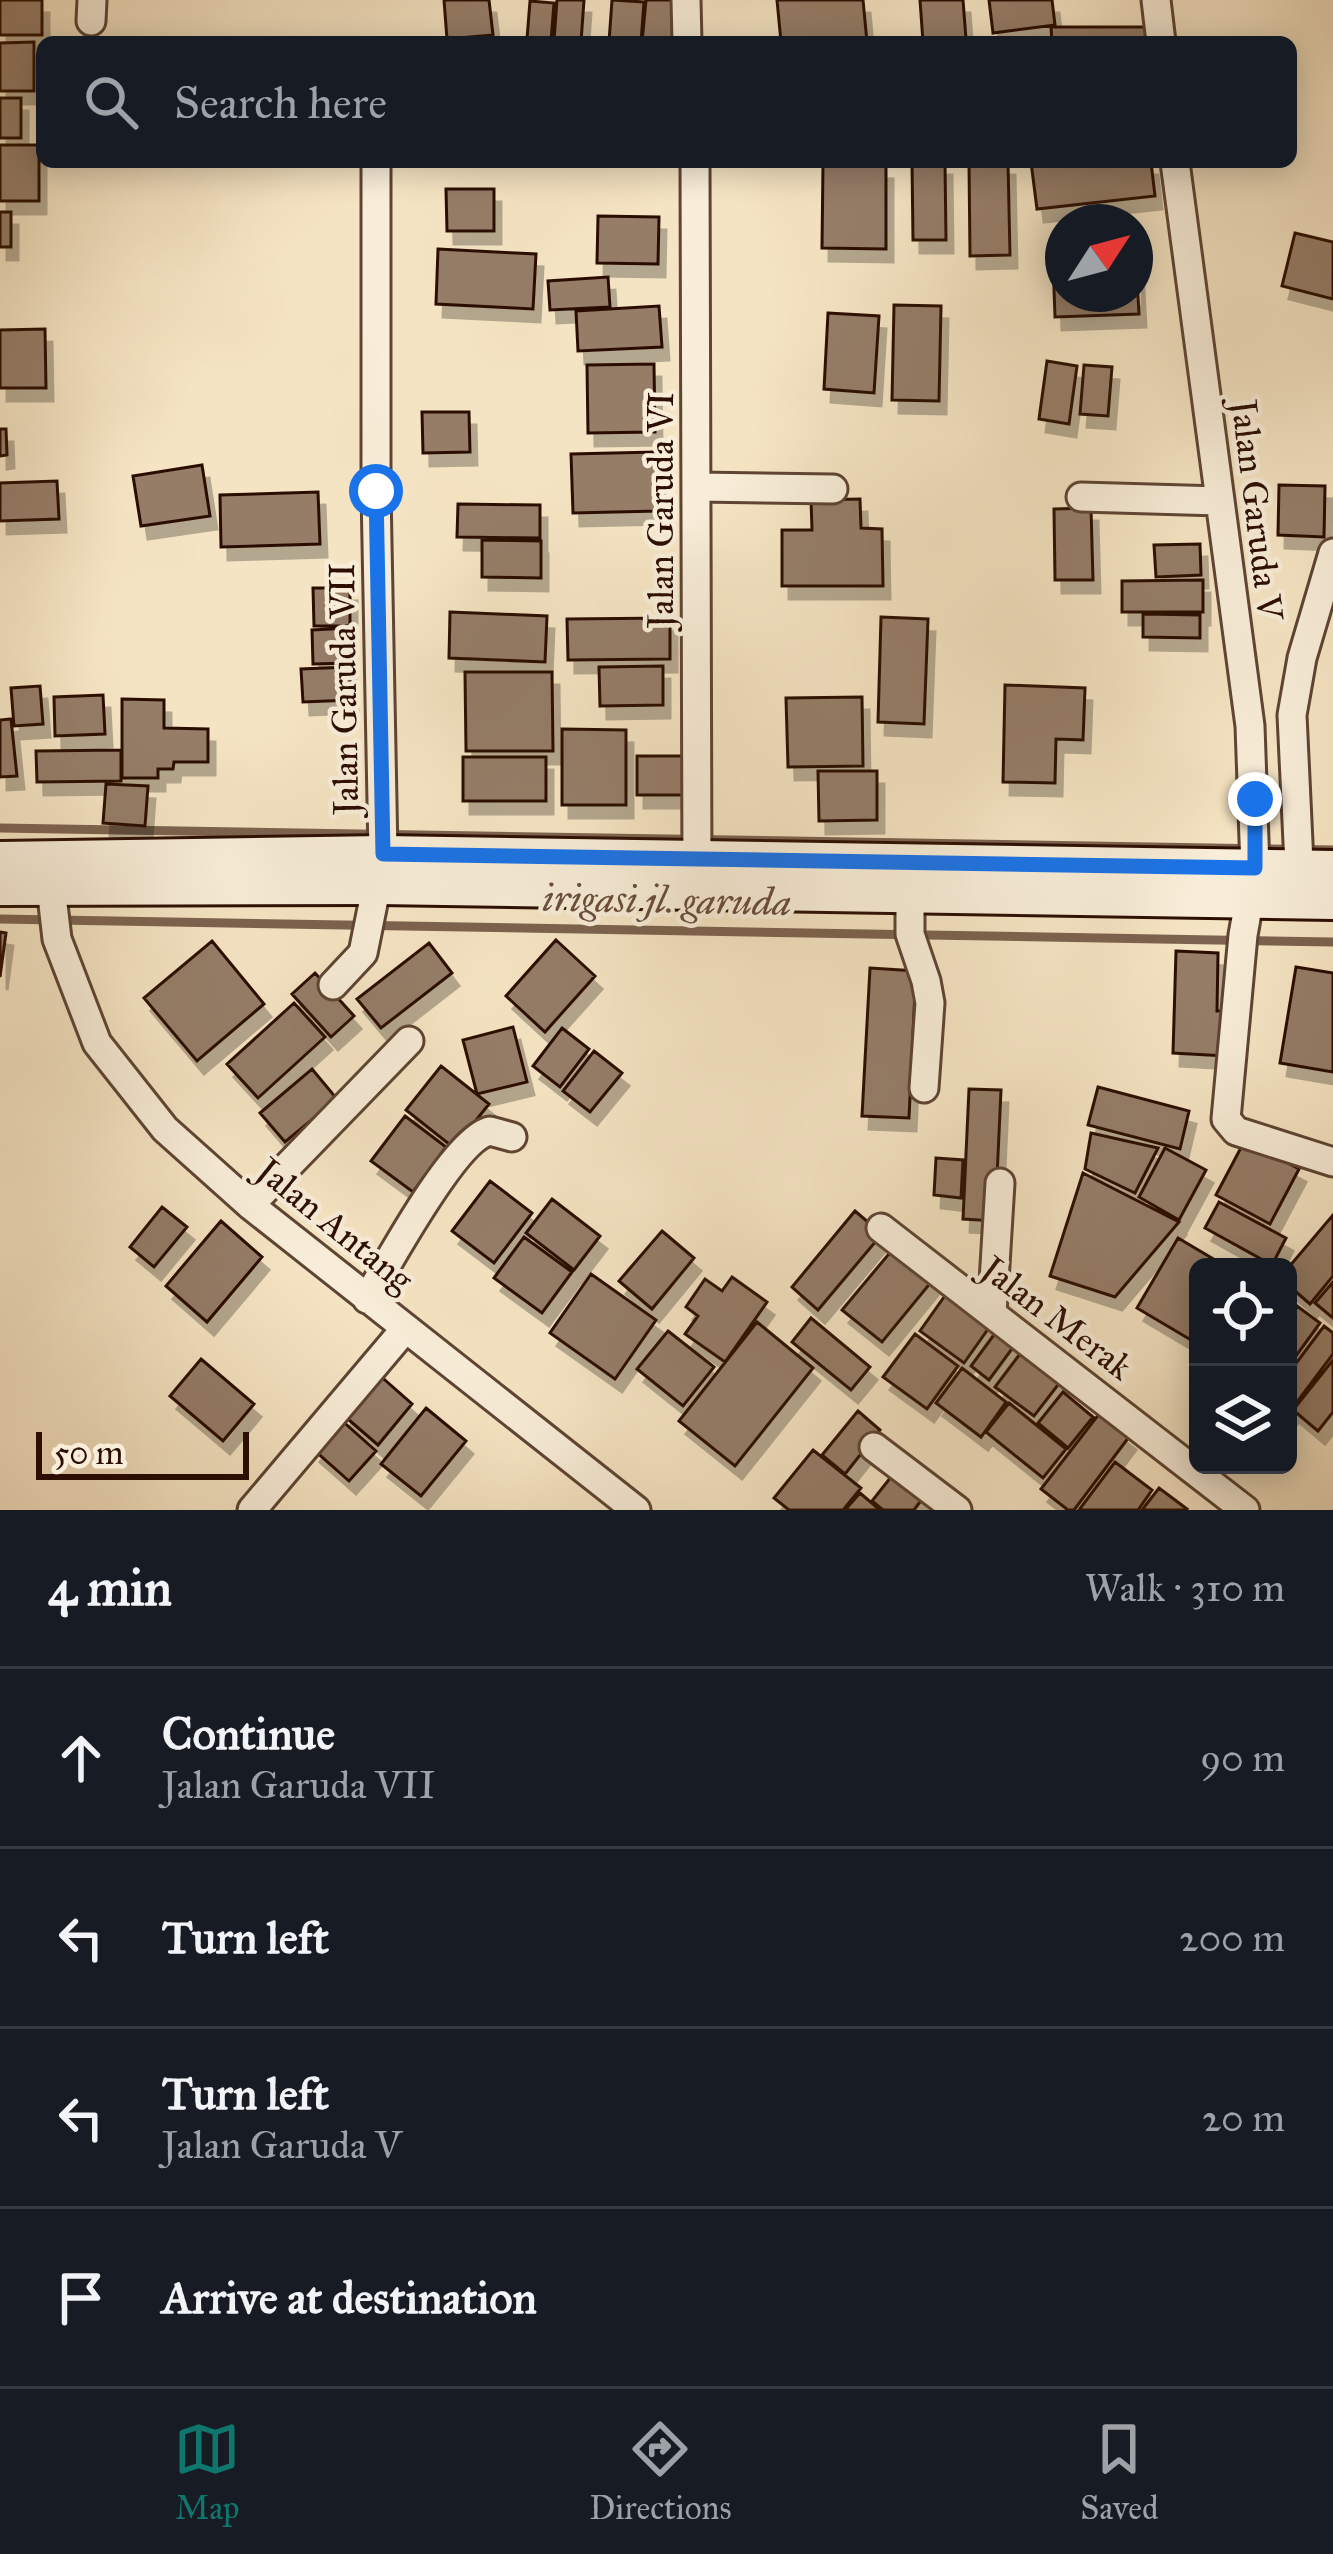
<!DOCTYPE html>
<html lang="en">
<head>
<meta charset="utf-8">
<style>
	:root { --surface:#171b24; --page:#242831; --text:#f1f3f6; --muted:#9ea1a6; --line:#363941; --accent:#0f766e }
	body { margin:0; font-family:"IM FELL Great Primer",serif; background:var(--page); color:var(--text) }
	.controls { position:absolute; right:36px; bottom:36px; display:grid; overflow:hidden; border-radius:18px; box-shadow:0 6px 30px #0003 }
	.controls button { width:108px; height:108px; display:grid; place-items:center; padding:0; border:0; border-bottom:3px solid var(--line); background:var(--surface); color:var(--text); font:60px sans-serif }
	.compass { position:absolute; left:1045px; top:204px; width:108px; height:108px; border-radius:50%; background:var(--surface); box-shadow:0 6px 30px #0003; rotate:54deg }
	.scale { position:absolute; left:36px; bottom:30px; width:213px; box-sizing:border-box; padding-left:12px; border:6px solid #2c0e03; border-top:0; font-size:33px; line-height:42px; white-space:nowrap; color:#2c0e03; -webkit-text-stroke:9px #f8edd8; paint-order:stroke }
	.stop { position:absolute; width:36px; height:36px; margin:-27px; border:9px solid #1a73e8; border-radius:50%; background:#fff }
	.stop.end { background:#1a73e8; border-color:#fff; box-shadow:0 3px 12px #0008 }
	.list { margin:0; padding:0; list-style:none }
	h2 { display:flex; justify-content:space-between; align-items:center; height:156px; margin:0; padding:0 48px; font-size:51px }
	h2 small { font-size:39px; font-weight:400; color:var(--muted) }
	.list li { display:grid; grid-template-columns:78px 1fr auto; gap:36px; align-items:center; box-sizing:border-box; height:180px; padding:0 48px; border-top:3px solid var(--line) }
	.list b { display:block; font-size:45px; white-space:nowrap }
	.list p { margin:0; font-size:39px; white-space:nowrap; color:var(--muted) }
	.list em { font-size:39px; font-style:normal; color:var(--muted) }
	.icon { flex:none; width:66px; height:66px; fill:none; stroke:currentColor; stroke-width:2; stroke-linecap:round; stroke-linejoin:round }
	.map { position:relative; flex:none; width:1333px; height:1510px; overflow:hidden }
	.search { position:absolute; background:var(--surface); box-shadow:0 6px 30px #0003; left:36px; right:36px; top:36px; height:132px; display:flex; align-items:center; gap:30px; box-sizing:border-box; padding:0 42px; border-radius:18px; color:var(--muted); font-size:45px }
	.sheet { height:876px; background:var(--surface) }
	nav { display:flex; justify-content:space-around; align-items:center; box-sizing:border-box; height:168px; border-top:3px solid var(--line); background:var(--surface); font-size:33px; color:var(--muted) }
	nav a { display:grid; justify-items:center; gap:6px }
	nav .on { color:var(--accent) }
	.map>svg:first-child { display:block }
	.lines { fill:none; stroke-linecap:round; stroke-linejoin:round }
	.stream { stroke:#7c634f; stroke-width:9 }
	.building { fill:#957d67; stroke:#2c0e03; stroke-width:3; filter:url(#shadow) }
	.minor-casing { stroke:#5e4433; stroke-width:33 }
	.secondary-casing { stroke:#2c0e03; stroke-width:42 }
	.minor { stroke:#f8edd8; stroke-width:27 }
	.secondary { stroke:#f8edd8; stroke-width:36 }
	.route { stroke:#1a73e8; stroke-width:15 }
	.labels { text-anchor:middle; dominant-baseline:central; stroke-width:9; stroke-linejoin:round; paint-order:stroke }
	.street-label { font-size:36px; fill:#2c0e03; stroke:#f8edd8 }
	.water-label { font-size:39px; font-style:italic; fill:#684d3c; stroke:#f8edd8 }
</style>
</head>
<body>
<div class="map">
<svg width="1333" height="1510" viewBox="0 0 1333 1510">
	<defs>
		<filter id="shadow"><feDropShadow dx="7" dy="13" stdDeviation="0" flood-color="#0004"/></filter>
	</defs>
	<rect width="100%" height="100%" fill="#f5e4c3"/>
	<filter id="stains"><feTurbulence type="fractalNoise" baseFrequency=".00167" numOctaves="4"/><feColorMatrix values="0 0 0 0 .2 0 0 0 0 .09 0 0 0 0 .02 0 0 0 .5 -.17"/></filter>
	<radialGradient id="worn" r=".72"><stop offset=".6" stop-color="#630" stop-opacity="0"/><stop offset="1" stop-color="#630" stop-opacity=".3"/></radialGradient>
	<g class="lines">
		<path class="stream" d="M0,828L1333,850
			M0,919L1333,942"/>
	</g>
	<path class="building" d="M0,0H42V35H0Z
		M444,0H489L493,35L447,39Z
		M557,0H584L581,42L554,40Z
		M612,0L644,2L641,42H609Z
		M646,0H685L682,42H642Z
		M777,0H863L867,42H781Z
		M920,0H963L966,39L923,42Z
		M989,0H1052L1055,25L993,33Z
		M530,1L554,3L551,41L527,39Z
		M1051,27H1145L1146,42H1052Z
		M34,42V91H0V43Z
		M0,98H21V138H0Z
		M0,145H39V201H0Z
		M912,162H945L946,240H913Z
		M969,162H1008L1010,255L970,256Z
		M1031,162H1151L1155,196L1037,209Z
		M823,164L886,166V249L822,248Z
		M446,189H494V231H447Z
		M0,212H11V247H0Z
		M598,216L659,217L658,264L597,263Z
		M1295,233L1333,242V299L1282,286Z
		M438,249L536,254L533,309L436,304Z
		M1136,259L1139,314L1055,317L1053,262H1063V294H1135Z
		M608,277L610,307L550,310L548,281Z
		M894,305L941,306L939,401L892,400Z
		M659,306L662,347L578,351L576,311Z
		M828,313L879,316L874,393L824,389Z
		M45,329L46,388H0V330Z
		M1047,361L1077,366L1069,424L1039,419Z
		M654,364L655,432L588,433L587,365Z
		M1084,365L1112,367L1108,416L1080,414Z
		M422,412H469L470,452L423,453Z
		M0,429H6L7,455L0,456Z
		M656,452L658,511L573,513L571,454Z
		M202,465L210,516L141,526L133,476Z
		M57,481L59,519L0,521V483Z
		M1279,485L1325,486L1324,537L1278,535Z
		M318,492L320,544L221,547L220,495Z
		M860,499L861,528L882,529L883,586H782V530H812L811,500Z
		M458,504L540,505V538L457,537Z
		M1091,508L1093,580H1055L1054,509Z
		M482,540L541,541V578L482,577Z
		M1200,544L1201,575L1156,577L1154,545Z
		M1203,580V612H1122V581Z
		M313,588H350V626H314Z
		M450,612L547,616L545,662L449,658Z
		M1143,614L1200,615V638L1143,637Z
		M881,617L928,619L924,724L878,722Z
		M670,618V659L568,660L567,619Z
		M349,628L350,663L313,664L312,630Z
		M663,666V705L600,706L599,667Z
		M349,667L351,700L303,702L301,669Z
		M465,672H552L553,751H466Z
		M1005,685L1085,688L1083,740L1056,739L1055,783L1003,782Z
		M40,686L43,724L14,726L11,688Z
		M103,695L105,734L55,736L54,697Z
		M862,697L863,766L788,767L786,698Z
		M122,699L164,700V728L208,729V762H174L173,769H158V778H122Z
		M11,719L17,776L0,777V720Z
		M562,729L626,730V805H562Z
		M121,750V781L37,782L36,751Z
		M637,756H683L684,795H637Z
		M463,757H546V801H463Z
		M818,771H877V820L819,821Z
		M106,784L148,786L145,826L103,823Z
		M0,932L6,933L0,977Z
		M556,940L595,976L545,1032L506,996Z
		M212,941L264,1004L197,1061L144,998Z
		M429,943L452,973L381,1028L357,999Z
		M1176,951L1218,953L1217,1011H1227L1225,1056L1173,1053Z
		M1296,967L1333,973V1072L1280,1063Z
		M870,968L916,971L909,1118L862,1116Z
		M315,973L354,1016L331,1037L292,994Z
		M294,1003L325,1037L258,1098L227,1064Z
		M513,1027L527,1082L477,1094L463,1040Z
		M562,1028L589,1049L560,1087L533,1066Z
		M594,1051L622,1073L590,1112L563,1091Z
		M441,1066L489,1104L454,1148L406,1110Z
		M312,1069L337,1099L285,1142L260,1113Z
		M1098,1087L1189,1111L1180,1149L1088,1125Z
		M969,1089L1001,1090L995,1221L963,1219Z
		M405,1116L446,1147L413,1192L371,1161Z
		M1091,1133L1158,1148L1135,1193L1085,1169Z
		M1245,1140L1299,1169L1270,1224L1216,1195Z
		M1165,1148L1206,1170L1179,1220L1139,1197Z
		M936,1158L963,1160L961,1198L934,1195Z
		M1083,1173L1179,1222L1115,1297L1050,1276Z
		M490,1181L532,1213L494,1263L452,1231Z
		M552,1199L600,1236L574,1270L526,1233Z
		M1219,1202L1286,1238L1272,1265L1205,1228Z
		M162,1207L187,1227L154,1267L130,1247Z
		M855,1211L882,1234L818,1310L792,1287Z
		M1333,1215V1276L1310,1304L1288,1285V1268Z
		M221,1221L262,1257L207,1322L166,1286Z
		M662,1231L694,1258L652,1309L619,1281Z
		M524,1237L572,1272L542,1313L494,1278Z
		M1178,1238L1227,1267H1198V1329L1191,1340L1137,1308Z
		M898,1243L937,1275L882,1342L842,1310Z
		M591,1274L656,1320L615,1379L550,1333Z
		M732,1277L767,1302L725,1362L685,1334L698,1316L686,1307L705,1279L722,1291Z
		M1333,1282V1318L1315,1303Z
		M949,1290L993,1322L964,1363L920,1331Z
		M1297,1306L1320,1323L1288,1367V1319Z
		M811,1318L870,1367L851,1390L792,1342Z
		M757,1322L813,1368L735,1466L679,1421Z
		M1324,1326L1333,1333V1354L1288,1414V1374Z
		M999,1328L1017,1342L989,1380L971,1366Z
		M668,1331L714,1367L683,1406L637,1369Z
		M915,1334L958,1366L927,1409L883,1377Z
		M1023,1350L1061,1381L1034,1416L995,1387Z
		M201,1359L254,1404L223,1441L170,1396Z
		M1333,1360V1412L1318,1431L1293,1410Z
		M962,1368L1006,1402L981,1437L936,1403Z
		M377,1373L412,1404L378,1445L342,1414Z
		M1063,1392L1093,1417L1068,1448L1038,1423Z
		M1009,1403L1066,1449L1043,1478L986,1432Z
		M426,1408L466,1441L421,1496L381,1464Z
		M858,1411L880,1430L845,1474L822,1455Z
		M1099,1414L1129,1437L1074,1510H1068L1041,1489Z
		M339,1418L376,1451L349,1481L313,1449Z
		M813,1450L861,1488L843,1510H789L774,1498Z
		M1115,1462L1152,1490L1138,1510H1079Z
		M898,1468L928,1491L914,1510H883L872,1501Z
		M1159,1488L1187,1509L1186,1510H1142Z
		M860,1493L880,1510H845Z"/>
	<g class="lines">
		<g class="minor-casing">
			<path id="minor" d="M686,0L687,42
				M1156,0L1161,42
				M91,21L92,0
				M695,162L697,878
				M1175,162L1250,726L1255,868L1243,935L1226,1119L1236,1131L1333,1162
				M697,487L833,489
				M1081,497L1220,501
				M1300,885L1292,715L1302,658L1333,553
				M51,887L57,939L97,1043L165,1129L250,1205L636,1510
				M910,897V934L926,981L930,1003L924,1088
				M333,985L363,953L383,854L376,491V162
				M250,1205L409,1041
				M881,1228L1245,1510
				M367,1299C387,1265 455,1138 490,1131L512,1137
				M992,1314L1000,1183
				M874,1447L957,1510
				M252,1510L405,1329"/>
		</g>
		<g class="secondary-casing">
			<path id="secondary" d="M0,860L383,854L1333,869
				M0,887L379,886L1333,901"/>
		</g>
		<use href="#minor" class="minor"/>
		<use href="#secondary" class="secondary"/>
	</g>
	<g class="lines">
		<path class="route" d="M376,491L383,854L1255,868V799"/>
	</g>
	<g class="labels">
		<g class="street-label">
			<text transform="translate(661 510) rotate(-90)">Jalan Garuda VI</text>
			<text transform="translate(1257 510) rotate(83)">Jalan Garuda V</text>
			<text transform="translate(344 689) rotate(-91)">Jalan Garuda VII</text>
			<text transform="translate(335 1225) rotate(39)">Jalan Antang</text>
			<text transform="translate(1057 1318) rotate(37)">Jalan Merak</text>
		</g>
		<g class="water-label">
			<text transform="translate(667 900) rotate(1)">irigasi jl. garuda</text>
		</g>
	</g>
	<rect width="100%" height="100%" filter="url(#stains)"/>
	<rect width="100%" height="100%" fill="url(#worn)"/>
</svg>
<div class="controls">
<button><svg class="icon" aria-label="locate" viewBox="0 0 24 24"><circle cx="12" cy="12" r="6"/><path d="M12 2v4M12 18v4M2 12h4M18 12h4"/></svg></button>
<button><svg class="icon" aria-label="layers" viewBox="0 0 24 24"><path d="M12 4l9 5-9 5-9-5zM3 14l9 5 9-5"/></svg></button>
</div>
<svg class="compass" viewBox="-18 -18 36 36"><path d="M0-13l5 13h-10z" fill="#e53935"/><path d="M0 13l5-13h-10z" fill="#9ea1a6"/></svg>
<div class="scale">50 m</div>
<div class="stop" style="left:376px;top:491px"></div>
<div class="stop end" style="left:1255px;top:799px"></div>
<div class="search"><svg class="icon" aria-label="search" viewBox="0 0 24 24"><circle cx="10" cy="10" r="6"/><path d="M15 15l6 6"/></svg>Search here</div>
</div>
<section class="sheet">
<h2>4 min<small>Walk · 310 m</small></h2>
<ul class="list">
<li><svg class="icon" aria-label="ahead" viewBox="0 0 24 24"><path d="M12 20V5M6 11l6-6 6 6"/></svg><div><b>Continue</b><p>Jalan Garuda VII</p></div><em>90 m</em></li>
<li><svg class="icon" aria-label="left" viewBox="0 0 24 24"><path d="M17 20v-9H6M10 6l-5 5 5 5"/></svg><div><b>Turn left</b></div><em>200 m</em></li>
<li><svg class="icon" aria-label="left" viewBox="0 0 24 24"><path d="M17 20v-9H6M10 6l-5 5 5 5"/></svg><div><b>Turn left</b><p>Jalan Garuda V</p></div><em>20 m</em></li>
<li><svg class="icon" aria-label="arrive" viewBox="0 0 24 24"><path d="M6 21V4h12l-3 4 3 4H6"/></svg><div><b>Arrive at destination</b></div></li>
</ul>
</section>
<nav>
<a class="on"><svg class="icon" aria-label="map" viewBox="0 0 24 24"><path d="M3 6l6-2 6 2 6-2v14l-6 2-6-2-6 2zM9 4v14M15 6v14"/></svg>Map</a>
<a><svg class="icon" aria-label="directions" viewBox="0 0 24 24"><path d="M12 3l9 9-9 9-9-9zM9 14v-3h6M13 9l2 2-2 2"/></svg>Directions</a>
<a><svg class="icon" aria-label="saved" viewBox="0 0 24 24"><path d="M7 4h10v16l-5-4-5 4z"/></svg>Saved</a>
</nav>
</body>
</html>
